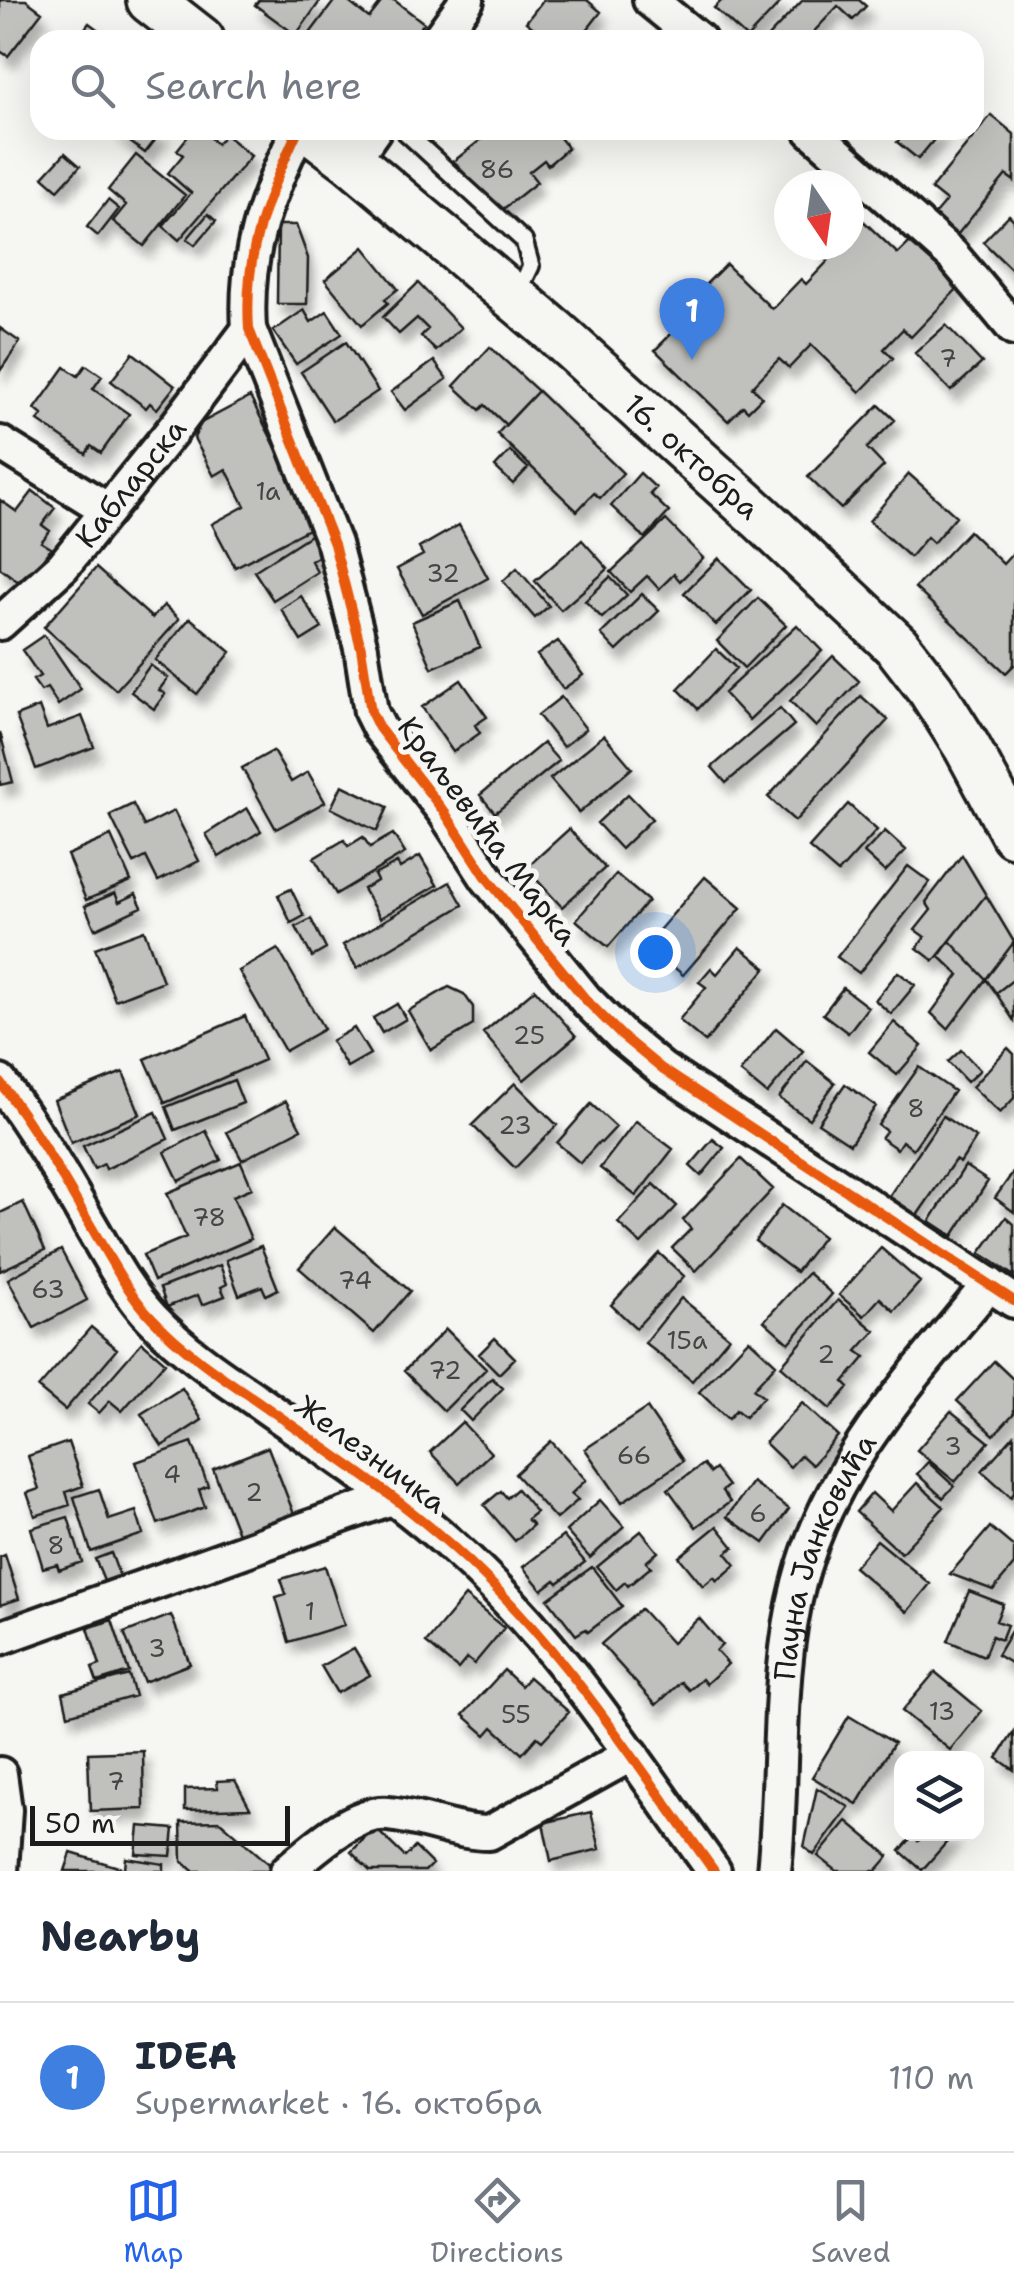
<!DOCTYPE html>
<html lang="en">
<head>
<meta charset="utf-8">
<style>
	:root { --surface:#fff; --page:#f2f2f3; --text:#1f2937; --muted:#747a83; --line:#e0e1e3; --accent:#2563eb }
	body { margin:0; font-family:"Shantell Sans",sans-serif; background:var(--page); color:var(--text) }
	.controls { position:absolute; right:30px; bottom:30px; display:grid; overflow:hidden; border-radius:20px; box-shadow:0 10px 40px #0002 }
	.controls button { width:90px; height:90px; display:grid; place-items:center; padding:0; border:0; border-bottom:2px solid var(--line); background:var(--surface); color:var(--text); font:50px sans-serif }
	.compass { position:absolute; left:774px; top:170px; width:90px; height:90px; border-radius:50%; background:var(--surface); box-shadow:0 10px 40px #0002; rotate:167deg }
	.scale { position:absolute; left:30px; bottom:25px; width:260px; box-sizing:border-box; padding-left:10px; border:5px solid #1c1c1c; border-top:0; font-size:28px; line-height:35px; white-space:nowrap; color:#1c1c1c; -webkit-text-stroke:8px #f6f6f2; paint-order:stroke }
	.you { position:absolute; left:655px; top:952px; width:35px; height:35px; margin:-25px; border:8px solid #fff; border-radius:50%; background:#1a73e8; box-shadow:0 0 0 15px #1a73e833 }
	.badge { display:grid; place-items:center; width:65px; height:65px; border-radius:50%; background:var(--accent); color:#fff; font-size:32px; font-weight:700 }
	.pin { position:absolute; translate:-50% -82px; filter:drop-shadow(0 2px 5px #0008) }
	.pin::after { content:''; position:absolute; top:52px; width:35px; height:30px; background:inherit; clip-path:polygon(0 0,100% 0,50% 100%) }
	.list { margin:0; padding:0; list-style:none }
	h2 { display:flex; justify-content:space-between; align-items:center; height:130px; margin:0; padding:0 40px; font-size:42px }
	h2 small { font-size:32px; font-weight:400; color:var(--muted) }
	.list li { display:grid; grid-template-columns:65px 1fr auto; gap:30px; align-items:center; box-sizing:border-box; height:150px; padding:0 40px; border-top:2px solid var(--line) }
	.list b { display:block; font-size:38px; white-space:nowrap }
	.list p { margin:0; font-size:32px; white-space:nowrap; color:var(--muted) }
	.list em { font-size:32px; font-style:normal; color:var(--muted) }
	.icon { flex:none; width:55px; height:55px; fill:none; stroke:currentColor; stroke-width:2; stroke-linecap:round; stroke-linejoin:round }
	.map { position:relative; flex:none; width:1014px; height:1871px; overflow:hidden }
	.search { position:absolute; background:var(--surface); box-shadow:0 10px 40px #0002; left:30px; right:30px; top:30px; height:110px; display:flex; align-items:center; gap:25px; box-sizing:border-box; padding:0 35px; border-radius:30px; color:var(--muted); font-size:38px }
	.sheet { height:280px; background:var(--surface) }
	nav { display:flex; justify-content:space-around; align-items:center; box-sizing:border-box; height:140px; border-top:2px solid var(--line); background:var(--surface); font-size:28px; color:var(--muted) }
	nav a { display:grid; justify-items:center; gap:5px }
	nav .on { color:var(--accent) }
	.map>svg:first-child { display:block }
	.building { fill:#c0c0bd; stroke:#1c1c1c; stroke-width:2.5; filter:url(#shadow) }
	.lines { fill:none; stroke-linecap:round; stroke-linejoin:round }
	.service-casing { stroke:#1c1c1c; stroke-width:22 }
	.minor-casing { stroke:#1c1c1c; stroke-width:40 }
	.secondary-casing { stroke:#1c1c1c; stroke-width:52 }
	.service { stroke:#f6f6f2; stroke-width:15 }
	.minor { stroke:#f6f6f2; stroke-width:32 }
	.secondary { stroke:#f6f6f2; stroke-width:45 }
	.cycleway-casing { stroke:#f6f6f2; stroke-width:16 }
	.cycleway { stroke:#e8590c; stroke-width:10 }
	.labels { text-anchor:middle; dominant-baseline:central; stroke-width:10; stroke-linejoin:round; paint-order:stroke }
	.number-label { font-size:25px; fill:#454544 }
	.street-label { font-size:30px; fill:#1c1c1c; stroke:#f6f6f2 }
</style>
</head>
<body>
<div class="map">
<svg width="1014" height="1871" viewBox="0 0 1014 1871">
	<defs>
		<filter id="shadow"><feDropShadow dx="6" dy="11" stdDeviation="5" flood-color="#0004"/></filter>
	</defs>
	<rect width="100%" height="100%" fill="#f6f6f2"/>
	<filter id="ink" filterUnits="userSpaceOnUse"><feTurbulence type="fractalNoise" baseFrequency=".01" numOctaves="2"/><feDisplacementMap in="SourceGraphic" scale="20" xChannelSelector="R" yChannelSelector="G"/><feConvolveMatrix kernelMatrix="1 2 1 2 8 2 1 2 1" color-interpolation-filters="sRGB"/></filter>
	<g filter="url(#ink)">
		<path class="building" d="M0,0H26L42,12L8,56L0,51Z
			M259,0H321L296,35L255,5Z
			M335,0H346L369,18L383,0H394L424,23L411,40H305Z
			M543,0H587L601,12L579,40H549L526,22Z
			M722,0H783L747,38L714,8Z
			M803,0H859L866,6L853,20L838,6L806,40H770L768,37Z
			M89,23L112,40H76Z
			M991,115L1014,134V181L1006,175L953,240L929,221L946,201L931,189Z
			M114,130H163L145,153Z
			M193,130H201L217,144L225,134L251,156L179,240L163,226L191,193L168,173L183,155L177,150Z
			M493,130L499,137L509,130H554L568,148L548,165L544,160L529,172L537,182L497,214L454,161Z
			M907,130H942L918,159L897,142Z
			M65,153L80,166L58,190L43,177Z
			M136,155L185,195L144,246L113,221L126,205L108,190Z
			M108,200L119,209L98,236L87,227Z
			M855,213L898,254L916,236L950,269L946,273L959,287L911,337L903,329L884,349L893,358L860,392L811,345L789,368L779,359L752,387L762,397L748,411L743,406L728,421L655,350L680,325L687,332L714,305L699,291L726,264L772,309L801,279L806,284L828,261L818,251L824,245H849V219Z
			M208,214L216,221L195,245L187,239Z
			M1009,215L1014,220V272L983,242Z
			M278,225H296L308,258L307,304H277Z
			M364,247L398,289L385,299L388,303L362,325L325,280Z
			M418,283L461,328L436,351L421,336L428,329L417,318L399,334L383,317Z
			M304,310L311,322L327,311L342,334L296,364L273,331Z
			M946,325L982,363L951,391L915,353Z
			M0,328L20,342L0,371Z
			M346,342L378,391L333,421L301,372Z
			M490,347L538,391L506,425L485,405L480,410L454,386Z
			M133,353L175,386L157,409L150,403L146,408L111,381Z
			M434,361L447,379L405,410L391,392Z
			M86,365L102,376L93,389L129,414L101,453L91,446L86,454L38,421L42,415L35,409L65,367L78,376Z
			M538,391L623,473L600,498L594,493L577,511L497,434Z
			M250,397L316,525L235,567L212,524L245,506L226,469L214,476L194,438L201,423Z
			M879,405L895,420L867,448L884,466L841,509L808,477Z
			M510,451L528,468L513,484L495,467Z
			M640,473L656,488L650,494L669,512L645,538L611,506Z
			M909,474L956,516L933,543L927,537L910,557L869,521Z
			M33,491L55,508L42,525L50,531L41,542L51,548L23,585L0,568V500L17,512Z
			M666,520L703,558L680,581L674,574L659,589L647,576L630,592L611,572Z
			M459,525L488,578L422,614L397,569L423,555L419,548Z
			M969,531L1003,564L1014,552V665L1006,673L915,588Z
			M312,534L324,553L311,561L317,572L273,600L254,571Z
			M582,540L608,569L561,610L535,581Z
			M719,558L751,590L716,625L684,593Z
			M96,568L152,618L164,605L179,619L116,690L44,627Z
			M517,568L549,606L535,618L503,581Z
			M610,577L627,595L602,618L585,601Z
			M642,594L659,611L617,651L601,634Z
			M301,596L322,628L301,641L281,609Z
			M758,598L786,625L744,668L717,641Z
			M460,601L480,647L432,668L412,622Z
			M190,618L231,652L197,694L155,660Z
			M797,625L822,651L749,720L724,693Z
			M44,635L81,689L58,705L47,688L41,691L33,680L40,676L22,650Z
			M558,641L583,675L563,689L537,655Z
			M716,649L736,668L698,709L678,689Z
			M833,656L859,681L816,727L790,701Z
			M150,665L168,678L159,690L165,694L154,709L131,692Z
			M461,680L487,717L475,725L480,733L453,752L422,707Z
			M861,696L888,720L795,821L768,797Z
			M561,697L586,729L563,747L538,715Z
			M39,707L47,729L82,716L94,747L36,769L16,716Z
			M780,708L794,725L726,783L712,767Z
			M0,732L13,782L0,785Z
			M604,735L632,768L579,813L550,779Z
			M543,743L559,761L495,813L480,795Z
			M273,751L291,782L308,772L325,802L276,829L242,768Z
			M342,785L388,807L377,831L331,808Z
			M628,794L652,819L621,849L597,823Z
			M133,804L144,826L174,811L199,861L158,881L146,857L134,863L110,815Z
			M848,804L877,830L838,873L809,848Z
			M247,808L261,831L219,857L206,834Z
			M569,829L605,868L562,907L526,868Z
			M885,831L906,850L885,872L864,853Z
			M393,834L405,853L336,894L314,858L344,840L348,846L363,837L370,847Z
			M111,836L131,881L86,900L67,855Z
			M962,855L986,895L934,961L917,948L925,937L915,930L931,910L926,902Z
			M420,856L437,885L380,918L363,889L377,881L374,875L397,863L400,868Z
			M908,866L930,882L859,973L837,957Z
			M616,874L648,901L608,947L576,920Z
			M705,877L741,908L683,975L647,944Z
			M450,882L463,905L357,968L343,945Z
			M291,889L304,916L291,923L278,895Z
			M115,893L119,902L136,894L142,907L95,929L85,906Z
			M986,895L1014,942L986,979L950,941Z
			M311,919L326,949L312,957L296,927Z
			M144,930L163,981L115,1000L95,948Z
			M950,941L986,979L948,1029L931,1013L959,975L939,956Z
			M1014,942V979L996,993L986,979Z
			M740,947L766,968L705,1042L679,1020L706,987L699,982L711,968L717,974Z
			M278,949L324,1029L285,1051L239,971Z
			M898,972L915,985L891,1014L875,1000Z
			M1014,979V1021L996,993Z
			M449,987L464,994L473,1007V1025L431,1050L408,1011Z
			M843,988L868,1007L848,1033L823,1014Z
			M535,989L576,1036L524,1080L483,1033Z
			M397,1004L406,1019L382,1033L373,1018Z
			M245,1016L264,1060L165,1103L145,1059Z
			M894,1022L922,1046L897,1075L869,1052Z
			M354,1028L370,1054L347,1067L331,1041Z
			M776,1028L803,1051L767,1094L740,1072Z
			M1008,1048L1014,1054V1098L1000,1113L972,1087Z
			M961,1050L980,1070L967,1082L948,1062Z
			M807,1061L835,1083L809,1119L779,1098Z
			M919,1067L954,1091L913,1149L902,1141L897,1149L881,1138L886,1131L878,1125Z
			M123,1072L140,1114L71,1143L54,1100Z
			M234,1080L243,1103L175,1130L166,1107Z
			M515,1083L557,1125L515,1168L472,1125Z
			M845,1084L876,1106L850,1144L818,1123Z
			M286,1101L301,1129L242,1160L227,1132Z
			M591,1104L616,1127L601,1143L599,1142L580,1163L557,1143Z
			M156,1112L168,1139L106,1169L104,1164L94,1169L83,1146Z
			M943,1116L976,1138L960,1163L955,1160L914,1220L885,1202Z
			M636,1121L673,1149L636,1196L600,1168Z
			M206,1131L221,1160L179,1181L165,1152Z
			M713,1139L724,1148L701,1176L690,1166Z
			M741,1159L773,1189L696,1271L672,1248L691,1229L683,1220Z
			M241,1162L252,1188L233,1196L251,1239L154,1281L143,1255L186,1237L167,1193Z
			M965,1166L988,1181L953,1236L930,1221Z
			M1014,1171V1212L995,1198Z
			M654,1184L677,1206L641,1244L618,1223Z
			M23,1202L45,1250L0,1271V1213Z
			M782,1205L823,1237L796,1272L755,1241Z
			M1006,1217L1014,1224V1276L980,1253Z
			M335,1227L410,1291L374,1333L299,1268Z
			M261,1246L278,1289L266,1295L262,1286L239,1295L226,1260Z
			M881,1248L920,1282L894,1311L880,1298L864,1316L839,1295Z
			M61,1250L87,1300L34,1328L8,1279Z
			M659,1253L684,1276L636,1328L611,1305Z
			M220,1265L227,1284L221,1287L225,1296L202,1305L198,1295L167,1307L160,1288Z
			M808,1273L832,1294L789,1343L764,1321Z
			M681,1298L729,1337L692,1381L645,1343Z
			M838,1300L875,1331L857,1351L865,1357L844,1382L849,1387L830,1409L781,1366Z
			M91,1327L117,1349L65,1410L38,1388Z
			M446,1329L486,1369L444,1411L404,1371Z
			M495,1338L515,1358L499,1374L479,1354Z
			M749,1339L776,1364L753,1389L763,1397L745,1417L736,1410L728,1419L699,1392Z
			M142,1342L165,1362L122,1411L110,1401L99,1413L88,1404Z
			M994,1361L1014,1380V1413L994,1435L957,1401Z
			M492,1378L503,1388L471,1421L460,1410Z
			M182,1388L202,1420L162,1446L141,1414Z
			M802,1403L838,1436L812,1465L801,1455L790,1467L765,1443Z
			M647,1408L683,1461L622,1502L585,1449Z
			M951,1411L989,1442L955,1482L917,1450Z
			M462,1422L491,1453L459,1483L430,1452Z
			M1014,1435V1493L1011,1497L982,1471Z
			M551,1441L586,1480L571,1494L578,1500L556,1519L515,1474Z
			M68,1442L83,1486L66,1492L70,1505L35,1516L27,1493L39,1489L28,1456Z
			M192,1442L208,1486L199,1490L205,1507L158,1524L136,1462Z
			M268,1447L294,1514L239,1536L213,1469Z
			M928,1462L954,1486L943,1498L917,1474Z
			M703,1464L710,1473L715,1469L728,1486L722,1491L730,1502L696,1527L668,1489Z
			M752,1482L789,1509L764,1543L727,1517Z
			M917,1483L944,1507L901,1553L856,1512L872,1493L891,1511Z
			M99,1489L109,1520L136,1511L143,1534L91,1552L74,1497Z
			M517,1489L536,1512L527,1519L533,1525L515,1541L484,1505L501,1491L507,1498Z
			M600,1500L624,1527L590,1558L566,1531Z
			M68,1517L82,1562L59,1570L57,1564L43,1568L31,1528Z
			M717,1526L734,1547L726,1553L736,1565L717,1581L714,1577L703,1586L679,1557Z
			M990,1527L1014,1547V1565L993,1590L950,1574Z
			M641,1531L658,1552L646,1562L651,1567L628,1586L625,1582L616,1590L597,1567Z
			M563,1536L585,1562L558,1583L555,1580L542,1590L523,1567Z
			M877,1540L930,1584L907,1612L854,1567Z
			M111,1553L121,1580L106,1586L95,1559Z
			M5,1555L19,1599L0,1605V1557Z
			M325,1566L344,1625L289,1642L276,1597L286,1594L281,1579Z
			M592,1567L622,1606L588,1632L585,1629L576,1635L548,1599Z
			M969,1591L1003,1604L996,1621L1007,1625L1001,1640L992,1636L984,1656L948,1641Z
			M465,1596L504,1628L474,1664L467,1658L458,1669L426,1643Z
			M641,1609L672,1643L699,1618L722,1645L716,1651L728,1664L706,1684L702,1679L689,1690L681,1682L656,1705L601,1644Z
			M171,1615L190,1664L144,1682L124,1633Z
			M112,1620L129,1672L97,1682L92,1668L100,1665L88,1628Z
			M1014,1626V1665L997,1655Z
			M354,1648L370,1675L337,1693L321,1666Z
			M504,1670L521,1686L529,1677L569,1712L542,1741L537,1737L522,1754L493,1727L486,1735L463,1715Z
			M935,1672L982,1711L950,1750L902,1711Z
			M129,1675L135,1696L68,1715L63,1693Z
			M849,1716L894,1743L857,1804L812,1777Z
			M1014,1732V1770L997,1758Z
			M143,1751L144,1809L90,1811L88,1753Z
			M235,1780L250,1808L185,1810V1789L218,1788L217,1781Z
			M817,1788L849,1807L814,1855L804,1847Z
			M591,1812L600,1849L551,1861L543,1823Z
			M220,1821L275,1869L273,1871H193L182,1861L181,1822Z
			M847,1821L889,1856L876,1871H837L818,1856Z
			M139,1826L174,1829L171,1856L136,1854Z
			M375,1828L405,1857L415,1847L432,1864L425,1871H370L351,1852Z
			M925,1834H954L922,1870L900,1851L914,1835L918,1841Z
			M71,1853L125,1869L126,1858L164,1864V1871H65Z"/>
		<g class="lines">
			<g class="service-casing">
				<path id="service" d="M403,130L524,241L531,266L517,295"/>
			</g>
			<g class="minor-casing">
				<g id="minor">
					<path d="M650,0L699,40"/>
					<path d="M438,40L467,0"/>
					<path d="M298,130C266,199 244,251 249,329L334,544L361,648L371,712L379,728L445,813L487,878L586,1000L622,1036L662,1069L1014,1301"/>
					<path d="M811,130L952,255L1014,329"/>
					<path d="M352,161L374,130"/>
					<path d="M0,443L108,510"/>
					<path id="s1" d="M0,623L63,566L176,426L249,329"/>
					<path d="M0,1082C34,1128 61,1174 89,1223C108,1255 126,1291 152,1318C183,1351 222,1377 259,1402C325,1449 393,1493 453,1547C558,1640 633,1759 714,1871"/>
					<path d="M0,1638L394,1497"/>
					<path d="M0,1774L5,1810L1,1871"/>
					<path d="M287,1871C312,1850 353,1811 388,1814C422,1817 454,1833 489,1833L632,1754"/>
					<path id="s2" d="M774,1871C784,1777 775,1675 799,1583C829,1465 914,1376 989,1284"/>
				</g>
			</g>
			<g class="secondary-casing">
				<g id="secondary">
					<path d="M150,0L201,40"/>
					<path id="s3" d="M311,130L352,161L555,332L761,518L897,646L931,690L967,747L1014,834"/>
				</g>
			</g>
			<use href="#service" class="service"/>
			<use href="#minor" class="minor"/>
			<use href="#secondary" class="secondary"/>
			<g class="cycleway-casing">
				<path id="cycleway" d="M298,130C266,199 244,251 249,329L334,544L361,648L371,712L379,728L445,813L487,878L586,1000L622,1036L662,1069L1014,1301
					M0,1082C34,1128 61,1174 89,1223C108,1255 126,1291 152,1318C183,1351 222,1377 259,1402C325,1449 393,1493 453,1547C558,1640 633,1759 714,1871"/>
			</g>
			<use href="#cycleway" class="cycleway"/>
		</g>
	</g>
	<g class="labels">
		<g class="number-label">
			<text x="497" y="169">86</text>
			<text x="948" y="358">7</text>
			<text x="268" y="491">1a</text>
			<text x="443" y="573">32</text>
			<text x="529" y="1035">25</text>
			<text x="916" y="1108">8</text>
			<text x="515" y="1125">23</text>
			<text x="209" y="1217">78</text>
			<text x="355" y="1280">74</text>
			<text x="48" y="1289">63</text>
			<text x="687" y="1340">15a</text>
			<text x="826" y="1354">2</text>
			<text x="445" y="1370">72</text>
			<text x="953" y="1446">3</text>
			<text x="634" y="1455">66</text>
			<text x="172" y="1474">4</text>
			<text x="254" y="1492">2</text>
			<text x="758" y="1513">6</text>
			<text x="56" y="1545">8</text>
			<text x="310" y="1611">1</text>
			<text x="157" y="1648">3</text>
			<text x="942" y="1711">13</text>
			<text x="516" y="1714">55</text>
			<text x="116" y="1781">7</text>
		</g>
		<g class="street-label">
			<text stroke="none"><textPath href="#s3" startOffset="502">16. октобра</textPath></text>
			<text stroke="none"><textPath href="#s1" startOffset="192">Кабларска</textPath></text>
			<text transform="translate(488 831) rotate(53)">Краљевића Марка</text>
			<text transform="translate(371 1454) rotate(36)">Железничка</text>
			<text stroke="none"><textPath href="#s2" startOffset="322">Пауна Јанковића</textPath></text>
		</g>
	</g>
</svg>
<div class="controls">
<button><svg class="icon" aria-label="layers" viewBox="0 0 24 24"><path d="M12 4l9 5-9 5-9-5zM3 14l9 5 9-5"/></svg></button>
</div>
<svg class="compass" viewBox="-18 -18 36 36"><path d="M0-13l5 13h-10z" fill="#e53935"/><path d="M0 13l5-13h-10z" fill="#747a83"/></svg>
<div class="scale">50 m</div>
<div class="you"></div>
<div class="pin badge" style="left:692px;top:360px;background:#3f7fe0">1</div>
<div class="search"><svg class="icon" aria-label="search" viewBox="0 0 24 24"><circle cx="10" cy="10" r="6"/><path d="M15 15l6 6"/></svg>Search here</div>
</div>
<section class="sheet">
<h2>Nearby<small></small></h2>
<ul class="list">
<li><span class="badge" style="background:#3f7fe0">1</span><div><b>IDEA</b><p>Supermarket · 16. октобра</p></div><em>110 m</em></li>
</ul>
</section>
<nav>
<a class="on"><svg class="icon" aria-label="map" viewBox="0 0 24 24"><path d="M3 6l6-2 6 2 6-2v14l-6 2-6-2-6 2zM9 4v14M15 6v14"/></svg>Map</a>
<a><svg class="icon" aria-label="directions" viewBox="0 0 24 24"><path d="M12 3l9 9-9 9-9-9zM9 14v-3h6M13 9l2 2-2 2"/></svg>Directions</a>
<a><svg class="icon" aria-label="saved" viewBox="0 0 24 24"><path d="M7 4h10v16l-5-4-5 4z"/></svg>Saved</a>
</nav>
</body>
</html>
